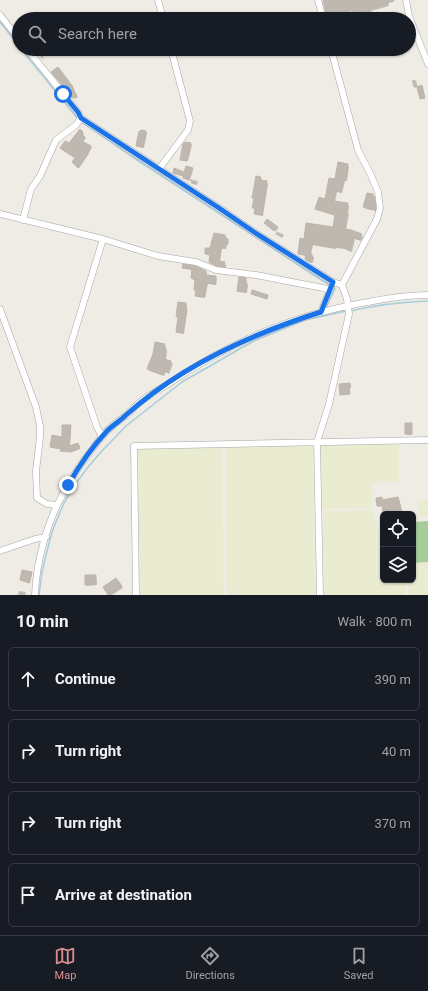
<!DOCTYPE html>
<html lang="en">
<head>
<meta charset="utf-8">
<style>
	:root { --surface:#171b24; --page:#242831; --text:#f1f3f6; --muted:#9ea1a6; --line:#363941; --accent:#dc8e8c }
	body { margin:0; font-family:Roboto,sans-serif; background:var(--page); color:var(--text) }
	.controls { position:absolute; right:12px; bottom:12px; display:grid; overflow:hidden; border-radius:6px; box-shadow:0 1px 3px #0004 }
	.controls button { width:36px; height:36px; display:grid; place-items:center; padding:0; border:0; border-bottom:1px solid var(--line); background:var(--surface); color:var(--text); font:20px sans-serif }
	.stop { position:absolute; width:12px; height:12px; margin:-9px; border:3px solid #1a73e8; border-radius:50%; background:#fff }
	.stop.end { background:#1a73e8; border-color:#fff; box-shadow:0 1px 4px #0008 }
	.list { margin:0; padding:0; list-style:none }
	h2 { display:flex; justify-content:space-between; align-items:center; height:52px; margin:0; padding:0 16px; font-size:17px }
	h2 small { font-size:13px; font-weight:400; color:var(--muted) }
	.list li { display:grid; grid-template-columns:26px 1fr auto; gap:12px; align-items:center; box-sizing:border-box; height:64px; margin:0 8px 8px; padding:0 8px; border:1px solid var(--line); border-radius:6px }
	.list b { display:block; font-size:15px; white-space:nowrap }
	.list em { font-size:13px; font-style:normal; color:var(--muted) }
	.icon { flex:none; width:22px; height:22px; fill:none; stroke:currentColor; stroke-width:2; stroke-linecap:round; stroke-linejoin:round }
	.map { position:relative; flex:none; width:428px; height:595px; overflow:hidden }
	.search { position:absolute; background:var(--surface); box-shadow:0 1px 3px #0004; left:12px; right:12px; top:12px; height:44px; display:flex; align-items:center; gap:10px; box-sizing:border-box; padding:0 14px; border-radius:22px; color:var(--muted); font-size:15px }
	.sheet { height:340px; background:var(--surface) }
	nav { display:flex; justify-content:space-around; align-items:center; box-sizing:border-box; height:56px; border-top:1px solid var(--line); background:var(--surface); font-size:11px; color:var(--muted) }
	nav a { display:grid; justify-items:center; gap:2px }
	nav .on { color:var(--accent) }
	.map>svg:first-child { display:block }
	.farmland { fill:#e9ecd0 }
	.forest { fill:#a7cc9b }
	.shadow { fill:#0003 }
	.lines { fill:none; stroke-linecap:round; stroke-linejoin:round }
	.stream { stroke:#a7ccda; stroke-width:1.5 }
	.building { fill:#bfb8b1; stroke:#bfb3a7 }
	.minor-casing { stroke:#a5a5a5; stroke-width:7 }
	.minor { stroke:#fff; stroke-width:6 }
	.route { stroke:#1a73e8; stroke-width:5 }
</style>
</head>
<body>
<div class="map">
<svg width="428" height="595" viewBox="0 0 428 595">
	<rect width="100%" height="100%" fill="#eeece4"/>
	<path class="farmland" d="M399,443V482L372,483L373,508L322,509L321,444Z
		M313,446L315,595H227L225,447Z
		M222,447L224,595H140L138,448Z
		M417,500H428V516H417Z
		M371,510L383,539V580H405V595H324L323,511Z
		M428,562V595H408V580H413V563Z"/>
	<path class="forest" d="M428,521V562L413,563V522Z"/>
	<path class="shadow" d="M324,0H388L389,6L371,11L373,19H356L353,11L333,17L334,19H328Z
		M34,49H40L44,59L42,58Z
		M59,70L74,88H73L75,91L74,92L78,97L75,99L52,72Z
		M412,80H415L416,81L418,87L415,88L413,86Z
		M80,130L84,134L82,136L86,138L83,142L92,147L88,155L79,168L73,162L76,158L69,145Z
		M146,132L147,133L144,148L138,147L137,145Z
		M191,144L192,145L188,161L182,160Z
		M347,165L349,167L347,181H345L342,193L337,192L335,202L347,204L349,206L348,213L349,214L346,230L361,235L363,237L361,241L355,239L352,252L348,251L346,249L336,248V249L313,245L311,255L314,257L313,263L308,261L306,256L301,255L299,253L305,240L334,228L336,216L318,210L316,208L326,201L336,181Z
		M192,169L193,170L190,179L197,181L198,182L197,185L192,184L191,183V181L185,179L184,178V177L175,173H185Z
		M260,178L262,179V181L266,182L268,184L263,216L257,215L255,213V209L253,207L255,199L253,198Z
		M373,195L375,197L374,199L376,201V211L366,209L365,207Z
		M268,220L278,228L276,231L284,235L282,238L277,235L275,234L277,232L265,223Z
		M225,236L227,238L226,239L229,241L228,245H227L226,249H222L220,262L224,263L226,265V268L220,267L212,264L210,262L211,256L207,255L206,253L211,249Z
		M183,266L206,272L207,273V276L216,277L217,279L216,285L208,284L205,298L198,297L196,295V292L195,290L196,280H193L192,278L193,270L185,269L183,268Z
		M246,279L247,280L246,284L248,285L247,293L239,292L238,291Z
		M186,304L187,305L186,310L187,311L184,334L178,333L177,332Z
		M164,345L166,347V350L167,351L166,360L171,362L173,364L169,374L166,372L164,376L150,371L148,369Z
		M350,384L351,385V388H350V394L342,395L341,394Z
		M411,424L412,425V435H407L406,434Z
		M70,426L71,427L70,447L79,445L80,449L72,452L61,451L62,449L52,448L51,447L63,438Z
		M382,498L383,501L398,498L399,499L403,514H385L383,506L379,507L378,506Z
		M31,573L32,574L30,583L21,580Z
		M95,576L96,577L97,585L87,586L86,585Z
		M118,581L123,588L112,595H110L109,594Z
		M19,591L25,592L26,593L25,595H18Z"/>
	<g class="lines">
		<path class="stream" d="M0,22L19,46
			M21,49L78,119
			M80,121L131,156L329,285
			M326,308L335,289L332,287
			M350,311C376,305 402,302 428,301
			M39,595L42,572L49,543L53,529L64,503L77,482L88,467L101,452L126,426L182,382L243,347L256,340L305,320L346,311"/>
	</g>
	<path class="building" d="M323,0H394V1L369,8L372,19H355L352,9L331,14L333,19H327Z
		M58,67L73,87H72L74,89L73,90L77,95L73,98L51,72Z
		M422,85L425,98L420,99L417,87Z
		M80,129L83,132L82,134L85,137L82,141L91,146L87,153L88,154L78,168L72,162L75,158L60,148L65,141L69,143Z
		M141,130L146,131L143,147L136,146L139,131L140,132Z
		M185,142L191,143L187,161L180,160L183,144Z
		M338,162L348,164L345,180H343L341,192L335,191L333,201L348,203L346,211H347L344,229L351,230L362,234L359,240L353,237L350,250L345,249V248L334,246V248L311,244L309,254H312V262H310L305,259L306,255L298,254L300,238L304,239L306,223L333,227L335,215L315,209L319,197L325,199L329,178L335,179Z
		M186,166L193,168L189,180L183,178V176L173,173L174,168L184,172Z
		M256,176L261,177L260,180L267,181L262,215L254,214L255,208H252L254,198H252Z
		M367,193L373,194V197H374L375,207V210L363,207Z
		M267,219L278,227L274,231L264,223Z
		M214,233L225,235V238L228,239L227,244L225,243L224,248L221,247L219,258V261L225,262L224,266H217L209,262L210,254H205V248H210Z
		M183,264L195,266L206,271V275L216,276L215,284L206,283L204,297L195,296L196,291L194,290L195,279L191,278L192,269L182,268Z
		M239,277L246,278L245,283H247L246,292L237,291Z
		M252,290L268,295L267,299L251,294Z
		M178,302L186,303V309H187L183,333L176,332L178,317L176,316Z
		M155,342L165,344L164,348L166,349L164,359L171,361L167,372L164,371L163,375L147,369L153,354Z
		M350,383V387H349L350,394L340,395L339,384Z
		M405,423H412V434H405Z
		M62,425H71L69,446L78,443L80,448L71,452L60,451L61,450V449L50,447L52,435L62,437Z
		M382,497V500L398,497L401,509H398L399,511L383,514L382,505L377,506L376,498Z
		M22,570L32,572L29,583L20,580Z
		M85,575H96V584L85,585Z
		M116,578L122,586L108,595L103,587Z"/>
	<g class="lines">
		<g class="minor-casing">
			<path id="minor" d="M158,0L163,19
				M318,0L323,19
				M406,0L409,16L428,64
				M0,15L19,39
				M27,49L78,112L81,118L219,208L254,232L333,282L342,285
				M159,169L188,130L190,121L171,49
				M0,214L103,239L158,256L196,262L216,270L256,275L323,288L330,290
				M23,220L31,189L40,176L56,140L76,125L81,118
				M0,309L36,407L40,426V437L36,471L37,498L47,504L57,505
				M321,312L331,287
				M102,437L97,427L70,347L103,239
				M0,551L35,539L46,537
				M35,595C36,563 47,522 63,494C70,480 78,468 87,456C94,447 100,437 108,430C113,425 119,421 125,416C129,413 133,408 138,404C147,396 158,390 168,384C228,343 297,314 368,302C388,298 407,295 428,295
				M136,595L134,446L428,440
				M320,595L317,442L329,404L349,314L347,299L342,285L343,283L377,219L380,208L378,192L370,173L358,150L331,49"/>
		</g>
		<use href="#minor" class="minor"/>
	</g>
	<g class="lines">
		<path class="route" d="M63,94L78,112L81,118L219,208L254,232L333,282L321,312C251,334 181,366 126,415C120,421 113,425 107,431C92,447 79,466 68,485"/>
	</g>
</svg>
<div class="controls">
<button><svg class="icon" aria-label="locate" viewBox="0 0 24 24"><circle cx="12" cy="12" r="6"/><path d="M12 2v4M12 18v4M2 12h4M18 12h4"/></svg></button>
<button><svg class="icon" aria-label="layers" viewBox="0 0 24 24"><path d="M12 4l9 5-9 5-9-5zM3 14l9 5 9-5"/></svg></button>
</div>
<div class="stop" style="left:63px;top:94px"></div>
<div class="stop end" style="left:68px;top:485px"></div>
<div class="search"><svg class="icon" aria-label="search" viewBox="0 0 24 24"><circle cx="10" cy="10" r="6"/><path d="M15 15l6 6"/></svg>Search here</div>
</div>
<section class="sheet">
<h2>10 min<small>Walk · 800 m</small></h2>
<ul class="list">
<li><svg class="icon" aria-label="ahead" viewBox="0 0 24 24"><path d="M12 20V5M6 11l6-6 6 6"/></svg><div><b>Continue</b></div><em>390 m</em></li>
<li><svg class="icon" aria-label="right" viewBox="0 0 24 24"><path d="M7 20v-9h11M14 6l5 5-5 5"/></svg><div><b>Turn right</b></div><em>40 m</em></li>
<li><svg class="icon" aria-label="right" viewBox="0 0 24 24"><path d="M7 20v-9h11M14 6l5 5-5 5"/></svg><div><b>Turn right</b></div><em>370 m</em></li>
<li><svg class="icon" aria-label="arrive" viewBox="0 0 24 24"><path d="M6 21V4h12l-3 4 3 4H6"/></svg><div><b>Arrive at destination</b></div></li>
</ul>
</section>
<nav>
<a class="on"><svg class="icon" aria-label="map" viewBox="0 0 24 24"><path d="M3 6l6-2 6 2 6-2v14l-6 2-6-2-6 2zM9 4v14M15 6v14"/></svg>Map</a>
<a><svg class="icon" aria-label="directions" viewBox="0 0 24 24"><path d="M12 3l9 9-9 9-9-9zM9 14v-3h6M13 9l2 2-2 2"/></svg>Directions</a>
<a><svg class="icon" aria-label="saved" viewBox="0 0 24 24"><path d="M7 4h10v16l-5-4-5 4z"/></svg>Saved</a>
</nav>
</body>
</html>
